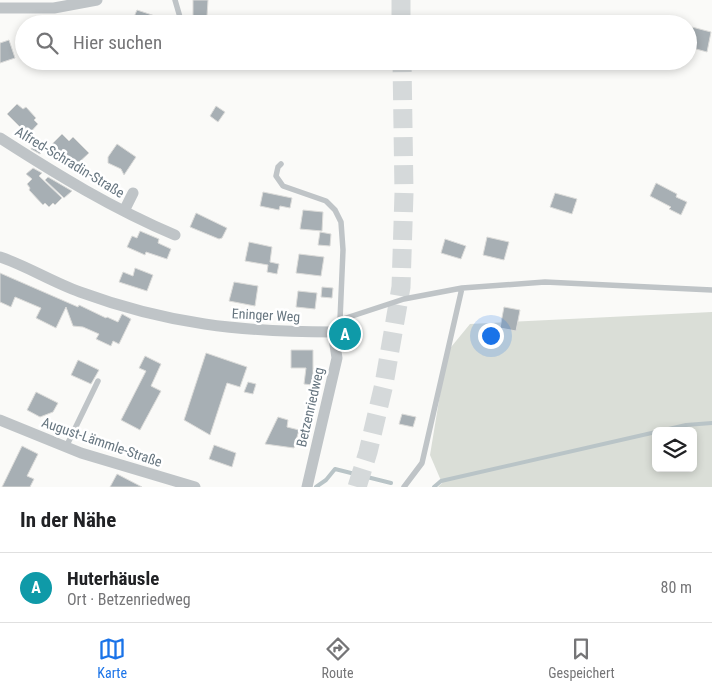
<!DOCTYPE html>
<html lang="de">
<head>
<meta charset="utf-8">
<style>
	:root { --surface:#fff; --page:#f2f2f2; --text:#202124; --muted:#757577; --line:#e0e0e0; --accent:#1a73e8 }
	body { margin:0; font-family:"Roboto Condensed",sans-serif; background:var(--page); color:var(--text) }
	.controls { position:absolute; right:15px; bottom:15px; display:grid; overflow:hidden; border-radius:8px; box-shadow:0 2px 8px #0003 }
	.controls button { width:45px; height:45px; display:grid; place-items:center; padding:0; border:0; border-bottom:1px solid var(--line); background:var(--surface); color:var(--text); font:25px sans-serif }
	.you { position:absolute; left:490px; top:335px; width:18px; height:18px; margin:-12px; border:4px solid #fff; border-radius:50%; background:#1a73e8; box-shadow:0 0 0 8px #1a73e833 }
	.badge { display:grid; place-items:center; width:32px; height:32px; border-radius:50%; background:var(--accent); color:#fff; font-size:16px; font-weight:700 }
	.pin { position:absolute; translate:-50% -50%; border:2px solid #fff; box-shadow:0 1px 5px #0006 }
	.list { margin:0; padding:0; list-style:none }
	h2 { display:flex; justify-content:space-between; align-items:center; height:65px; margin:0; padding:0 20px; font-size:21px }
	h2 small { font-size:16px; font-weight:400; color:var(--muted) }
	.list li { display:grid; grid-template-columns:32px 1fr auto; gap:15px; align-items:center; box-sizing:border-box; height:70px; padding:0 20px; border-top:1px solid var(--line) }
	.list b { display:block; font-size:19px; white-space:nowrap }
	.list p { margin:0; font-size:16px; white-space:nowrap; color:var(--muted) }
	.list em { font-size:16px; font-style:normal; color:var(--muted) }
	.icon { flex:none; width:28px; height:28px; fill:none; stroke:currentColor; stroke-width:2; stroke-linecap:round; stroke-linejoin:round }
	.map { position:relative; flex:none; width:712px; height:487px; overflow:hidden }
	.search { position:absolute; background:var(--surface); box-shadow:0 2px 8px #0003; left:15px; right:15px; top:15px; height:55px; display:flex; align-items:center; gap:12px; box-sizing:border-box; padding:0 18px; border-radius:28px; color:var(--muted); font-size:19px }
	.sheet { height:135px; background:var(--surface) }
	nav { display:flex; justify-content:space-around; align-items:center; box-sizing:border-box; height:70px; border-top:1px solid var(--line); background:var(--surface); font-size:14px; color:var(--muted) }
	nav a { display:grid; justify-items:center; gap:2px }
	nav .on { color:var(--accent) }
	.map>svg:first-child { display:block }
	.green { fill:#daded7; fill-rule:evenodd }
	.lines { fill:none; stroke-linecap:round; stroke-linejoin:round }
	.stream { stroke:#b9c4c7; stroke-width:4 }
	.building { fill:#a7afb4; stroke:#dcdcda }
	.primary-tunnel { stroke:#d5d9da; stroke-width:19; stroke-dasharray:19 9; stroke-linecap:butt }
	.service { stroke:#bfc4c7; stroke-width:5.5 }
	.minor { stroke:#bfc4c7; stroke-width:11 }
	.labels { text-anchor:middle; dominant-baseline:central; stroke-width:5; stroke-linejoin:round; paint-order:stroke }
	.street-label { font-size:14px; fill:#677680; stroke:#fff }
</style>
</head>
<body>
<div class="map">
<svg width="712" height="487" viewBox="0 0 712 487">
	<rect width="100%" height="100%" fill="#fafaf8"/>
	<path class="green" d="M712,312V487H438L442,483L430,455L447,352L470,324ZM656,431H693V468H656Z"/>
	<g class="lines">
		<path class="stream" d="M660,431L686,425L712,423
			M316,487L326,480L335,469L391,483
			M434,487L441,481L656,432"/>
	</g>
	<path class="building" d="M193,0H208L207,16H193Z
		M137,10L173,22V24H131Z
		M688,26L711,32L707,52L689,47Z
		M9,40L15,58L0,63V43Z
		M17,104L23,109L26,107L36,118L34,120L38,124L26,137L18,129L20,127L7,114Z
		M216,106L225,112L218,122L210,116Z
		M62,134L69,141L73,137L89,153L75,166L52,144Z
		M35,140L45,145L40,154L31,149Z
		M117,144L136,157L124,175L121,169L108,163V157Z
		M33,168L42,173L39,176L62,198L55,205L53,203L49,207L45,203L43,205L29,190L30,188L27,184L32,179L26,174Z
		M48,177L72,191L64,198L45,180Z
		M656,183L677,194L676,197L687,202L681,215L669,209L671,207L650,196Z
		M263,192L292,198L290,208L280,206L279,210L260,206Z
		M555,193L577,199L572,214L550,207Z
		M303,210L323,212L322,231L300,229Z
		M196,213L227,228L222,238L219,239L190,227Z
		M140,231L159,239L158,243L171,249L167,259L146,252L145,255L127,247L132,236L137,238Z
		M320,232L331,234L330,246L318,245Z
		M487,237L509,242L504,260L483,255Z
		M445,239L466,246L461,259L441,253Z
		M249,242L272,247L270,262L279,264L277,274L267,272L268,265L245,261Z
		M299,254L324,257L321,276L296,273Z
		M135,268L153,275L147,291L119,282L123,272L133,276Z
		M0,273L78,307L79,305L106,318L107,317L118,322L122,314L131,319L119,344L113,341L111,346L96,339L99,334L83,327L73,326L66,307L56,328L36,318L41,308L15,297L11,307L0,302Z
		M234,282L258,286L255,306L229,301Z
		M322,287L333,288L332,298L321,297Z
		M298,291L317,293L315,309L296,307Z
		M504,307L520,310L516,331L500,328Z
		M291,350H313V375H315L313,385L304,384L306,368H291Z
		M206,353L247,367L240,387L227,383L210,435L184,420Z
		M145,356L161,364L151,386L161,391L140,430L121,420L146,371L139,368Z
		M78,360L99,370L91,384L71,375Z
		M248,382L256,384L253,394L244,392Z
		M36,392L58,403L53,412L40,417L27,410Z
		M402,414L416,417L413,427L399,424Z
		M278,417L288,420L287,427L299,430L294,448L265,444Z
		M214,445L236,453L232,467L209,459Z
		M22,446L38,454L27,476L34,479L30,487H2Z
		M117,474L142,487H110Z"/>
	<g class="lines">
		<path class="primary-tunnel" d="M401,0V24
			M357,487L368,452L384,384L401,287L404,193L402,61"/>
		<path class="service" d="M175,0L182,24
			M281,164L278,167L276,176L283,186L326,201L335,210L341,222L343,250L340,320L333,332
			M340,320L404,299L462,288L545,282L712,290
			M66,447L98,381
			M404,487L422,463L462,288"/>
		<path class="minor" d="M0,8H54L97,0
			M0,138C56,174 113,209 175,235
			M124,211L133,193
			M0,257C27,266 52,282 80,292C167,324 241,332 333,332L337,358L307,487
			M0,420L81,453L195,487"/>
	</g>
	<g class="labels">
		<g class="street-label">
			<text transform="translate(70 162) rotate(31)">Alfred-Schradin-Straße</text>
			<text transform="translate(266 315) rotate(3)">Eninger Weg</text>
			<text transform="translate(310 407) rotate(-77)">Betzenriedweg</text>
			<text transform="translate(102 442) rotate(19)">August-Lämmle-Straße</text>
		</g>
	</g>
</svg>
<div class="controls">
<button><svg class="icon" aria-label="layers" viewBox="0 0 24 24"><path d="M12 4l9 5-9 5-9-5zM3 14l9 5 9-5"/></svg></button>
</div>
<div class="you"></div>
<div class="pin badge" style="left:345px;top:334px;background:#0f9aa8">A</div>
<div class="search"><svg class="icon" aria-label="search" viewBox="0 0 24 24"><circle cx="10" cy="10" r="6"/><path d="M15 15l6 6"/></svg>Hier suchen</div>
</div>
<section class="sheet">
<h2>In der Nähe<small></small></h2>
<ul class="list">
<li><span class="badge" style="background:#0f9aa8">A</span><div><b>Huterhäusle</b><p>Ort · Betzenriedweg</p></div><em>80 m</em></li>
</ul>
</section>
<nav>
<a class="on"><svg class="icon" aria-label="map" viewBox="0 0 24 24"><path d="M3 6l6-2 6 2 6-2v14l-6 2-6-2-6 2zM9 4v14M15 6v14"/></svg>Karte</a>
<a><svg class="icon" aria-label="directions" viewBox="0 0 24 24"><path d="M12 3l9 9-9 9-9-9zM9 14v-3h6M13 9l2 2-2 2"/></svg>Route</a>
<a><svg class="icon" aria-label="saved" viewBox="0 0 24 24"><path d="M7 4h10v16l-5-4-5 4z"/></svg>Gespeichert</a>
</nav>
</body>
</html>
